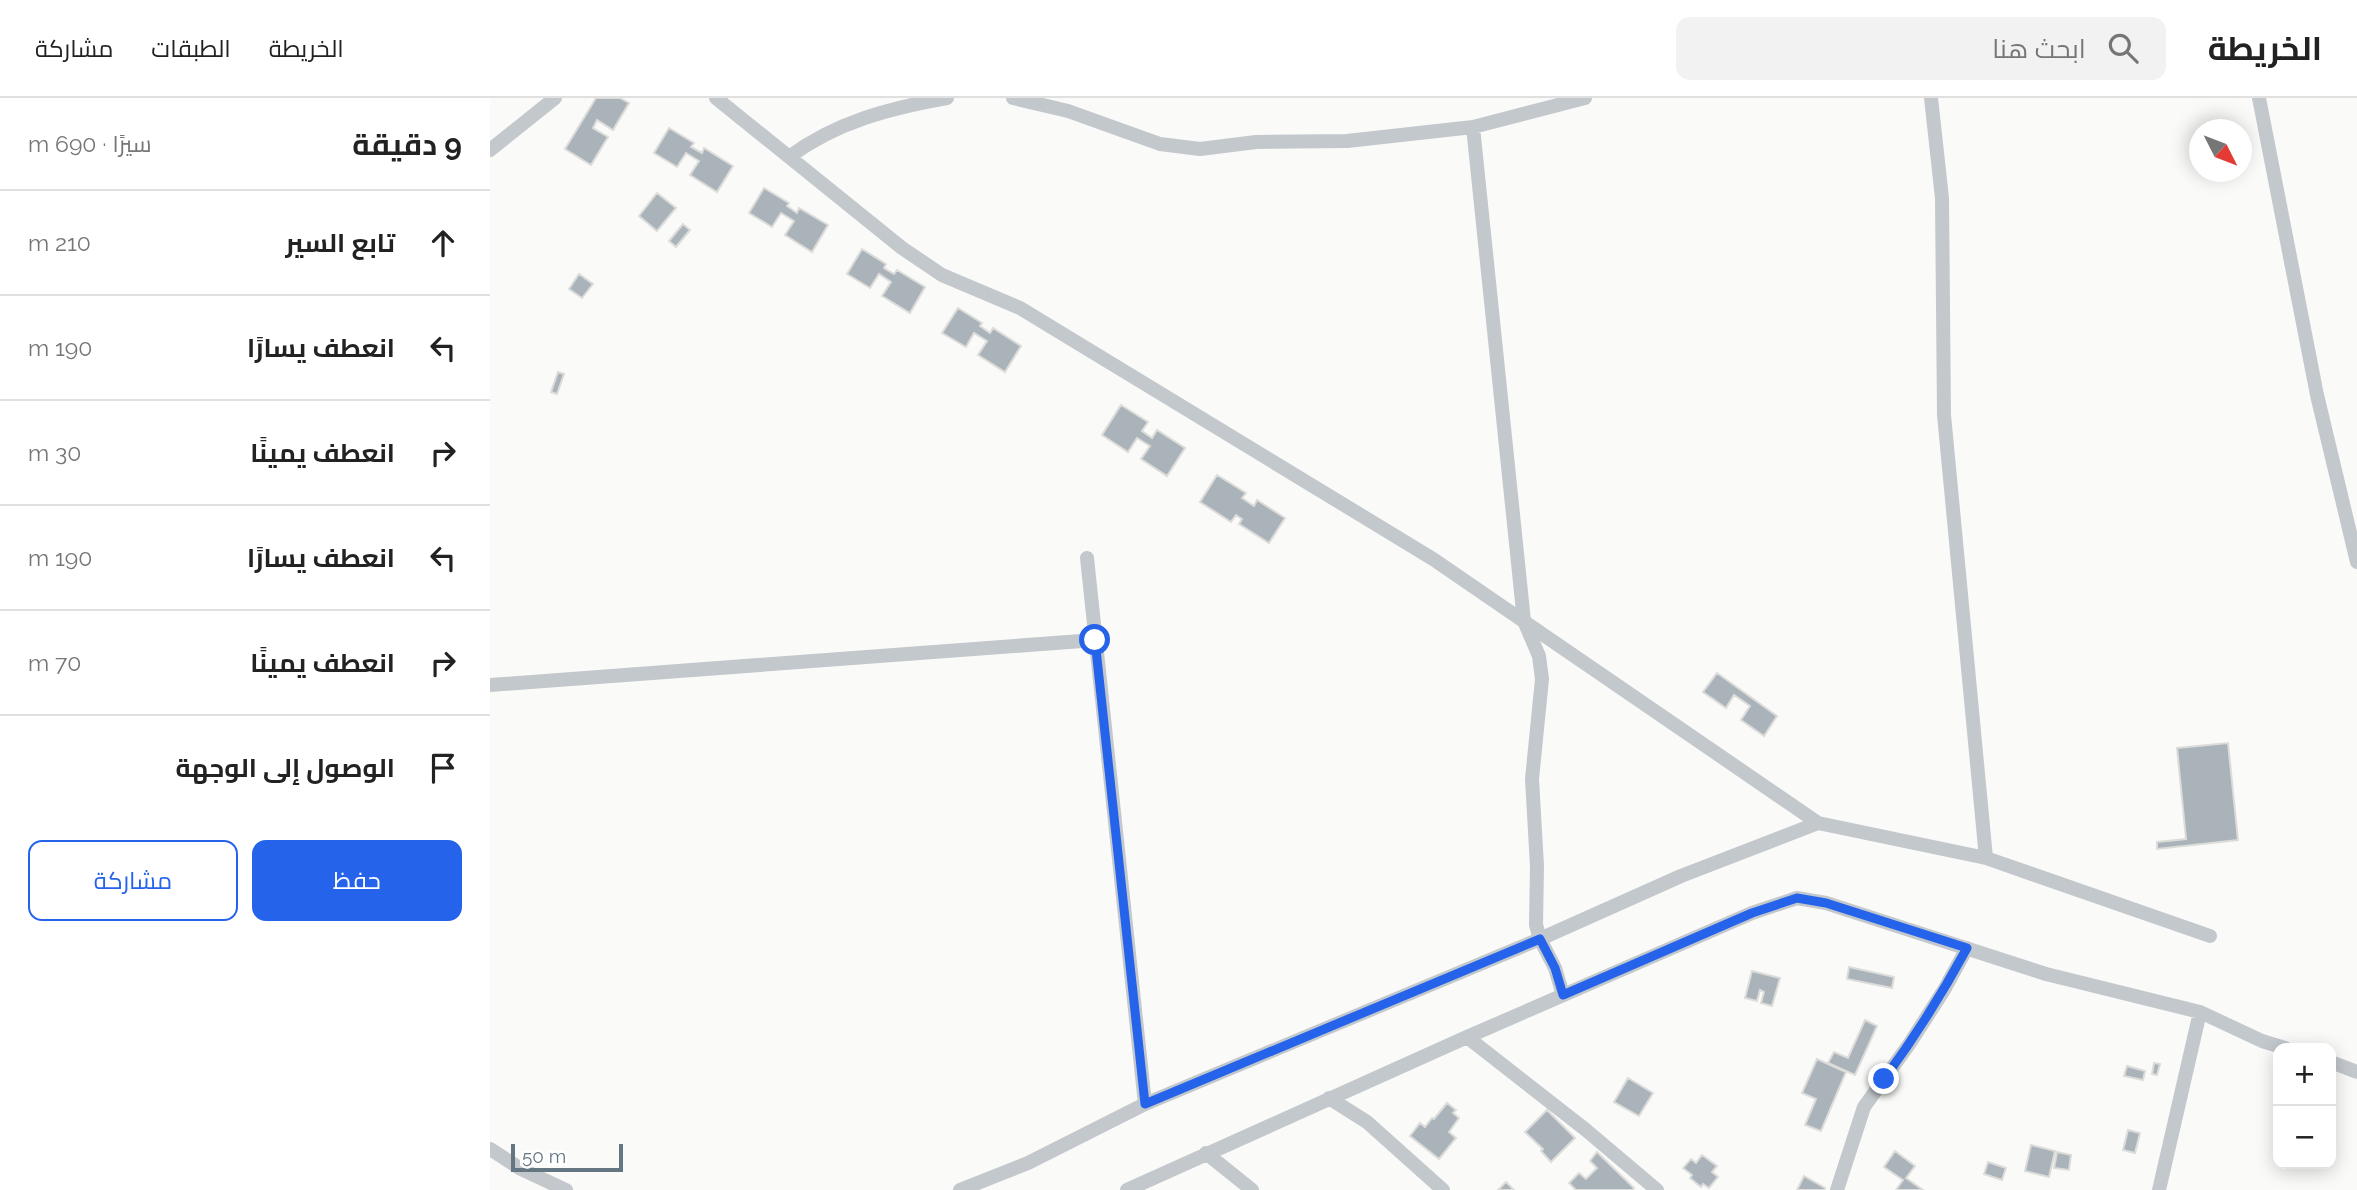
<!DOCTYPE html>
<html lang="ar">
<head>
<meta charset="utf-8">
<style>
	:root { --surface:#fff; --page:#f2f2f2; --text:#222; --muted:#767676; --line:#e0e0e0; --accent:#2563eb }
	body { margin:0; font-family:Raleway,Cairo,sans-serif; background:var(--page); color:var(--text); direction:rtl }
	.controls { position:absolute; right:21px; bottom:21px; display:grid; overflow:hidden; border-radius:14px; box-shadow:0 4px 18px #0003 }
	.controls button { width:63px; height:63px; display:grid; place-items:center; padding:0; border:0; border-bottom:2px solid var(--line); background:var(--surface); color:var(--text); font:35px sans-serif }
	.compass { position:absolute; left:1699px; top:21px; width:63px; height:63px; border-radius:50%; background:var(--surface); box-shadow:0 4px 18px #0003; rotate:132deg }
	.scale { position:absolute; left:21px; bottom:18px; width:112px; box-sizing:border-box; padding-left:7px; border:4px solid #657683; border-top:0; font-size:19px; line-height:24px; white-space:nowrap; color:#657683; -webkit-text-stroke:5px #fff; paint-order:stroke }
	.stop { position:absolute; width:21px; height:21px; margin:-16px; border:5px solid #2563eb; border-radius:50%; background:#fff }
	.stop.end { background:#2563eb; border-color:#fff; box-shadow:0 2px 7px #0008 }
	.list { margin:0; padding:0; list-style:none }
	h2 { display:flex; justify-content:space-between; align-items:center; height:91px; margin:0; padding:0 28px; font-size:30px }
	h2 small { font-size:23px; font-weight:400; color:var(--muted) }
	.list li { display:grid; grid-template-columns:46px 1fr auto; gap:21px; align-items:center; box-sizing:border-box; height:105px; padding:0 28px; border-top:2px solid var(--line) }
	.list b { display:block; font-size:26px; white-space:nowrap }
	.list em { font-size:23px; font-style:normal; color:var(--muted) }
	.actions { display:flex; gap:14px; padding:21px 28px }
	.actions a { flex:1; padding:16px 0; border:2px solid var(--accent); border-radius:14px; text-align:center; font-size:24px; color:var(--accent) }
	.actions .main { background:var(--accent); color:#fff }
	.icon { flex:none; width:38px; height:38px; fill:none; stroke:currentColor; stroke-width:2; stroke-linecap:round; stroke-linejoin:round }
	.map { position:relative; flex:none; width:1867px; height:1092px; overflow:hidden; direction:ltr }
	header { display:flex; align-items:center; gap:42px; box-sizing:border-box; height:98px; padding:0 35px; background:var(--surface); border-bottom:2px solid var(--line) }
	header strong { font-size:33px }
	nav { display:flex; gap:38px; margin-inline-start:auto; font-size:24px }
	.search { width:490px; height:63px; background:var(--page); display:flex; align-items:center; gap:18px; box-sizing:border-box; padding:0 24px; border-radius:14px; color:var(--muted); font-size:26px }
	main { display:flex }
	aside { flex:1; background:var(--surface) }
	.map>svg:first-child { display:block }
	.building { fill:#aab3b9; stroke:#dcdcda; stroke-width:2 }
	.lines { fill:none; stroke-linecap:round; stroke-linejoin:round }
	.street { stroke:#c3c8cc; stroke-width:14 }
	.route { stroke:#2563eb; stroke-width:9 }
</style>
</head>
<body>
<header>
<strong>الخريطة</strong>
<div class="search"><svg class="icon" aria-label="search" viewBox="0 0 24 24"><circle cx="10" cy="10" r="6"/><path d="M15 15l6 6"/></svg>ابحث هنا</div>
<nav><a>الخريطة</a><a>الطبقات</a><a>مشاركة</a></nav>
</header>
<main>
<div class="map">
<svg width="1867" height="1092" viewBox="0 0 1867 1092">
	<rect width="100%" height="100%" fill="#fafaf8"/>
	<path class="building" d="M106,0H130L139,5L123,32L107,22L103,30L118,39L101,67L75,51Z
		M179,30L204,45L201,49L212,55L214,50L243,68L227,94L200,77L209,63L196,55L187,69L164,55Z
		M274,90L299,105L297,108L307,115L309,110L338,127L322,154L295,137L304,123L291,115L282,129L259,115Z
		M167,95L186,110L167,133L149,118Z
		M193,126L200,132L186,149L179,143Z
		M372,151L396,166L394,170L404,176L407,172L435,189L420,215L392,198L401,184L389,176L380,190L357,176Z
		M89,176L103,186L92,200L79,191Z
		M468,210L492,225L490,228L500,235L503,230L531,248L515,274L488,257L497,243L484,235L476,249L452,235Z
		M68,274L74,276L67,296L61,294Z
		M631,307L658,324L652,333L662,340L667,332L695,350L677,378L651,361L660,348L647,340L638,354L612,337Z
		M727,377L756,395L752,400L764,408L767,402L795,420L779,445L749,426L752,421L746,417L741,424L710,404Z
		M1227,575L1287,618L1274,638L1251,622L1260,608L1244,597L1236,610L1213,594Z
		M1738,645L1748,742L1667,751V744L1696,741L1687,650Z
		M1359,869L1404,879L1402,890L1357,881Z
		M1262,873L1290,880L1282,908L1271,905L1274,894L1270,892L1267,903L1255,900Z
		M1375,922L1387,928L1365,977L1338,965L1344,954L1358,960Z
		M1327,961L1356,974L1331,1033L1315,1027L1326,1001L1312,995Z
		M1664,965L1670,966L1667,977L1662,976Z
		M1637,968L1655,973L1653,982L1634,978Z
		M1138,980L1163,995L1149,1018L1124,1004Z
		M957,1005L966,1012L963,1015L969,1020L959,1034L966,1040L949,1061L920,1038L930,1025L935,1029L942,1020L944,1021Z
		M1057,1012L1085,1040L1061,1064L1051,1053L1053,1051L1035,1034Z
		M1638,1032L1650,1035L1645,1055L1633,1052Z
		M1541,1047L1565,1053L1559,1079L1535,1073Z
		M1405,1053L1425,1068L1416,1080L1433,1092H1406L1413,1082L1394,1069Z
		M1107,1054L1144,1090L1142,1092H1086L1079,1085L1089,1075L1096,1081L1107,1070L1100,1063Z
		M1567,1054L1581,1057L1579,1072L1564,1070Z
		M1212,1057L1227,1068L1222,1074L1228,1079L1219,1090L1213,1086L1211,1089L1200,1080L1202,1077L1193,1070L1201,1061L1206,1065Z
		M1498,1064L1516,1070L1512,1082L1494,1076Z
		M1314,1078L1335,1090L1334,1092H1307Z
		M1016,1084L1024,1092H1008Z"/>
	<g class="lines">
		<path class="street" d="M226,0L412,150L452,177L530,210L943,461L1328,725
			M523,0L578,13L670,46L710,51L766,44L857,43L983,29L1095,0
			M1441,0L1452,100L1454,317L1496,760
			M1769,0L1827,297L1867,464
			M983,29L1034,523L1049,558L1052,581L1042,681L1047,768L1046,827L1050,841L1065,870L1073,897
			M0,52L65,0
			M299,59C346,24 400,10 457,0
			M597,460L655,1006
			M0,587L605,542
			M977,939L1096,1032L1167,1092
			M1841,964L1867,974
			M839,1000L877,1024L953,1092
			M0,1051L31,1071L76,1092
			M716,1055L762,1092
			M470,1092L538,1065L655,1006L1050,841L1191,778L1328,725L1496,760L1720,838
			M637,1092L977,939L1262,815L1307,800L1336,805L1556,876L1710,914L1772,943L1795,950
			M1347,1092L1374,1009L1420,945L1454,892L1477,850
			M1669,1092L1710,914"/>
	</g>
	<g class="lines">
		<path class="route" d="M605,542L655,1006L1050,841L1065,870L1073,897L1262,815L1307,800L1336,805L1477,850C1452,896 1425,939 1394,981"/>
	</g>
</svg>
<div class="controls">
<button>+</button>
<button>−</button>
</div>
<svg class="compass" viewBox="-18 -18 36 36"><path d="M0-13l5 13h-10z" fill="#e53935"/><path d="M0 13l5-13h-10z" fill="#767676"/></svg>
<div class="scale">50 m</div>
<div class="stop" style="left:605px;top:542px"></div>
<div class="stop end" style="left:1394px;top:981px"></div>
</div>
<aside>
<h2>9 دقيقة<small>سيرًا · 690 m</small></h2>
<ul class="list">
<li><svg class="icon" aria-label="ahead" viewBox="0 0 24 24"><path d="M12 20V5M6 11l6-6 6 6"/></svg><div><b>تابع السير</b></div><em>210 m</em></li>
<li><svg class="icon" aria-label="left" viewBox="0 0 24 24"><path d="M17 20v-9H6M10 6l-5 5 5 5"/></svg><div><b>انعطف يسارًا</b></div><em>190 m</em></li>
<li><svg class="icon" aria-label="right" viewBox="0 0 24 24"><path d="M7 20v-9h11M14 6l5 5-5 5"/></svg><div><b>انعطف يمينًا</b></div><em>30 m</em></li>
<li><svg class="icon" aria-label="left" viewBox="0 0 24 24"><path d="M17 20v-9H6M10 6l-5 5 5 5"/></svg><div><b>انعطف يسارًا</b></div><em>190 m</em></li>
<li><svg class="icon" aria-label="right" viewBox="0 0 24 24"><path d="M7 20v-9h11M14 6l5 5-5 5"/></svg><div><b>انعطف يمينًا</b></div><em>70 m</em></li>
<li><svg class="icon" aria-label="arrive" viewBox="0 0 24 24"><path d="M6 21V4h12l-3 4 3 4H6"/></svg><div><b>الوصول إلى الوجهة</b></div></li>
</ul>
<div class="actions"><a class="main">حفظ</a><a>مشاركة</a></div>
</aside>
</main>
</body>
</html>
